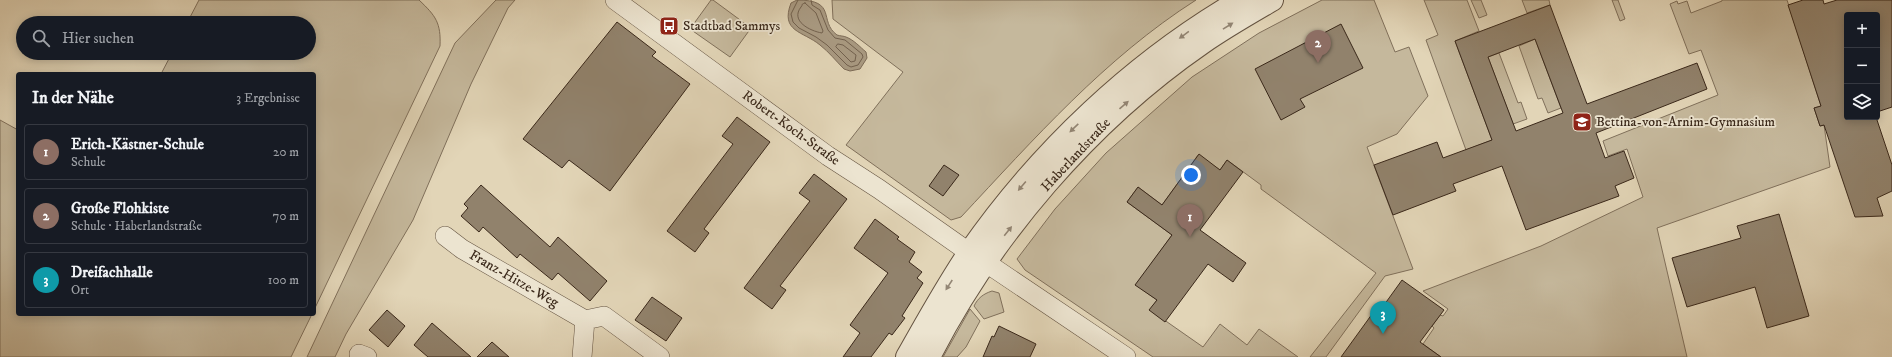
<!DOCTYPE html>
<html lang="de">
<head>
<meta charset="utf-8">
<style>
	:root { --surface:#171b24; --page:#242831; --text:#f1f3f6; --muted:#9ea1a6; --line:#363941; --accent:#c59692 }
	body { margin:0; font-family:"IM FELL DW Pica",serif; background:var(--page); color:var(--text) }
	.controls { position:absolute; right:12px; top:12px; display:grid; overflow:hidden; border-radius:4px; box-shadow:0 2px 10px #0003 }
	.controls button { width:36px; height:36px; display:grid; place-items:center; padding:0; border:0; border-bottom:1px solid var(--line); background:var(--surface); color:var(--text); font:20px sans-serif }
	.you { position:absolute; left:1191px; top:175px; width:14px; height:14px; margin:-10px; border:3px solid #fff; border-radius:50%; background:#1a73e8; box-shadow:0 0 0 6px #1a73e833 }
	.badge { display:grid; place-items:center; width:26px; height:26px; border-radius:50%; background:var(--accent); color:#fff; font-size:13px; font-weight:700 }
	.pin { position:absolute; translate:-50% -33px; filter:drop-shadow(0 1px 2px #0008) }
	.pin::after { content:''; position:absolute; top:21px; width:14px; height:12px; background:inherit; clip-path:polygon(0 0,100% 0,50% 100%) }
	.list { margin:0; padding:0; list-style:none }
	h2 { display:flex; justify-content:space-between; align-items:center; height:52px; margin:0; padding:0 16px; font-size:17px }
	h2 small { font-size:13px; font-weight:400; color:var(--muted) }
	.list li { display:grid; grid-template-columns:26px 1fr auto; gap:12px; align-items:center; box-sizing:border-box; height:56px; margin:0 8px 8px; padding:0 8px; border:1px solid var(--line); border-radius:4px }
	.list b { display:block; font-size:15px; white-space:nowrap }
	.list p { margin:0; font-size:13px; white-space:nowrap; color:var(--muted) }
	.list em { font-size:13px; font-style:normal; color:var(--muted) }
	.icon { flex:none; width:22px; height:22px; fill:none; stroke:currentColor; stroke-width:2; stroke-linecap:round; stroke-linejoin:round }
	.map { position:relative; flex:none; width:1892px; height:357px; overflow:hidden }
	.search { position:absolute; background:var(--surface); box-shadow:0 2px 10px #0003; left:16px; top:16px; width:300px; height:44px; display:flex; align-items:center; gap:10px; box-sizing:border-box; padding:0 14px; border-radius:22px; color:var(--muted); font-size:15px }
	.panel { position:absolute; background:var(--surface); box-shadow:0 2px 10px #0003; left:16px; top:72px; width:300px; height:244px; border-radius:4px }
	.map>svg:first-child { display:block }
	.green { fill:#c5b89c; stroke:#80705b }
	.water { fill:#a99a82; stroke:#7d6c58 }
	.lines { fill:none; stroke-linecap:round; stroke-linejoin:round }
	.shore { stroke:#72614e; stroke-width:1 }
	.building { fill:#91826c; stroke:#3a281a; fill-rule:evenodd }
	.minor-casing { stroke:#645341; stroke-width:20 }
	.tertiary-casing { stroke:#645341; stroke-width:24 }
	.minor { stroke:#ece4d0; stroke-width:19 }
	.tertiary { stroke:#ece4d0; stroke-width:22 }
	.oneway { fill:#938675 }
	.labels { text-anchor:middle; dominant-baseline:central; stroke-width:3.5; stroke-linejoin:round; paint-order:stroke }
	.poi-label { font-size:14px; fill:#3a281a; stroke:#ece4d0; text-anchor:start }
	.street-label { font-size:14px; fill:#3a281a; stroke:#ece4d0 }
</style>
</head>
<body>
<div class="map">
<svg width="1892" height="357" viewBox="0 0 1892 357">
	<rect width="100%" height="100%" fill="#e2d5b7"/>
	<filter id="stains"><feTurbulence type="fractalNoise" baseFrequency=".005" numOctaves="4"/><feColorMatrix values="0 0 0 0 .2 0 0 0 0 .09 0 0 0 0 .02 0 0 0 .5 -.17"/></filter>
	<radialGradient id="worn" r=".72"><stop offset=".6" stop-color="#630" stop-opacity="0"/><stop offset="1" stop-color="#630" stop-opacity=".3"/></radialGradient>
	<path class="green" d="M199,0H419C436,16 441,23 440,46L314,310V74H161L172,53H309V23H187Z
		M496,0H515L508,8L471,84L413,220L346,334L335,357H307L455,43Z
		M711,0H713L751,28L730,57L690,29Z
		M832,0H1196C1105,58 1034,139 961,217L951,220L846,145L903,72L833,19Z
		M1322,0H1374L1395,52L1409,47L1428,96L1397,134L1367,147L1413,269L1385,276L1326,357H1310L1376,273L1261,189V185L1257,182L1227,160L1220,170L1198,155L1162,205L1138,187L1127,202L1172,235L1136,285L1157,300L1150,310L1203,347L1220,324L1247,345L1259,329L1298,357H1153L1025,270L1017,259L1055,209L1106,153L1192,77L1259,33Z
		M1424,0H1467L1479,31L1455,41L1492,140L1466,150L1426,40L1438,35Z
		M1471,0H1481L1487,15L1479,18Z
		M1522,0H1549L1550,5L1527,13Z
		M1612,0H1618L1625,19L1620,21Z
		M1722,0H1787L1821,106L1814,108L1820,126L1824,125L1830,167L1657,228L1687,357H1441L1423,344L1434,328L1432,326L1440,315L1443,316L1448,309L1423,291L1541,246L1643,197L1627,149L1608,156L1603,141L1718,95L1701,50L1689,54L1670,4L1677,1L1678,4L1687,1L1691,13L1722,1Z
		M1535,39L1561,108L1548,113L1542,98L1538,99L1519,46Z
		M1499,53L1518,103L1521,102L1527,119L1513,124L1488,57Z
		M0,120L18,130V314H312L291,357H0Z
		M992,291L999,293L1004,312L984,319L974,306C978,298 983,294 992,291Z
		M970,309L980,321L966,347L957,357H943Z"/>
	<path class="water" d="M797,0C838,0 818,21 837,35C840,36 844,36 846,37C854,40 860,47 866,52L867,58L860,69L850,71L844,69C836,61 829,52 820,45C803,31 780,32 791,3Z"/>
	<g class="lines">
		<path class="shore" d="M798,0L791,14L793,22L799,28L816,37L827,45L847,65L851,67L858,65L863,57L862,54L845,40L835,38L828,30L820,10L812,5L811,0
			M805,3L816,13L823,31L822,33C810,31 790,21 801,7C804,3 800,5 805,3Z
			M838,44L843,45L856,55L855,61L851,62L836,47Z"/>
	</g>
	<path class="building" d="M1803,0H1823L1824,4L1837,0H1892V107L1877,112V15H1847V117H1876L1892,165V191L1877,198L1883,216L1855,217L1824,125L1820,126L1814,108L1821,106L1788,5Z
		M1550,5L1587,104L1697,63L1707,89L1596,133L1605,158L1624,151L1634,178L1615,186L1619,196L1526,230L1502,166L1453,184L1456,191L1393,215L1374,165L1437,142L1443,158L1492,140L1455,41ZM1535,39L1563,113L1516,131L1488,57Z
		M617,22L656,52L652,56L690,84L610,191L569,160L562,168L523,139Z
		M1341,24L1363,68L1300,99L1305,107L1281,120L1255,69Z
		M737,117L770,142L704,229L709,233L695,252L667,231L733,144L722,136Z
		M1199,154L1220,170L1227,160L1243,172L1200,230L1246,263L1233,282L1208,264L1165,322L1149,310L1157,300L1135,285L1172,235L1127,202L1138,187L1162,205Z
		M944,165L959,175L943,196L929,186Z
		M814,174L847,199L780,286L786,290L772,309L744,288L810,201L799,193Z
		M481,185L550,247L558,237L607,281L590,301L558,273L552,280L520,254L517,258L483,227L479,232L461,216L468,208L464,204Z
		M1779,214L1809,316L1767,328L1755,287L1687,307L1672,258L1741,238L1737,226Z
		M875,219L899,237L897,239L915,252L909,262L922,272L917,278L923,283L902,316L905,318L892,335L889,333L871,357H843L860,333L850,325L888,273L854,248Z
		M1402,280L1444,310L1420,342L1441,357H1341L1375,310L1379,312Z
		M652,297L682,318L666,341L635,320Z
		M387,310L405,326L388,347L369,330Z
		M432,323L471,357H428L414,345Z
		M999,326L1036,344L1030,357H983L992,336L994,337Z
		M492,342L509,357H477Z"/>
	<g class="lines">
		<g class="minor-casing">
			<path id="minor" d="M615,0L828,156L879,189L970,253
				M445,236L462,249L585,320
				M985,262L1126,357
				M585,320L604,316L660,357
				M359,354L367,357
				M582,357L585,320"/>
		</g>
		<g class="tertiary-casing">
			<path id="tertiary" d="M907,357C927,322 946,287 969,253C1040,151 1134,62 1241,0
				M929,357C991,235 1089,121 1202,43C1225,27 1248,14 1272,0"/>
		</g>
		<use href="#minor" class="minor"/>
		<use href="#tertiary" class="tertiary"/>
	</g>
	<defs><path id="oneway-solid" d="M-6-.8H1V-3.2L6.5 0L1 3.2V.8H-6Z"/></defs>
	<g class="oneway">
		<use href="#oneway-solid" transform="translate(1228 26) rotate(-32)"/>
		<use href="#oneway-solid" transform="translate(1184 35) rotate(144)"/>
		<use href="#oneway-solid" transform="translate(1124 105) rotate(-41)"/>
		<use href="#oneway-solid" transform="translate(1074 128) rotate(136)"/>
		<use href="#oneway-solid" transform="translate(1022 186) rotate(130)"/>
		<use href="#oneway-solid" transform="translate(1008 231) rotate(-51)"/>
		<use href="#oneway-solid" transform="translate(949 285) rotate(123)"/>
	</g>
	<defs>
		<g id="bus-square" transform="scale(1)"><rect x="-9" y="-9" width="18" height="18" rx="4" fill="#8f2418" stroke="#ece4d0"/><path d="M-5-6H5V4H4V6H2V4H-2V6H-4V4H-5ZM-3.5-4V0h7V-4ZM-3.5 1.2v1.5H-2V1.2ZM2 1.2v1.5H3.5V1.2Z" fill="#fff"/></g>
		<g id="school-square" transform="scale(1)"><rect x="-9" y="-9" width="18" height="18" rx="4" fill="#8f2418" stroke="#ece4d0"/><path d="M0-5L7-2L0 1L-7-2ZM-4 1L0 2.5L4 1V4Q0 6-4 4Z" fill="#fff"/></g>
	</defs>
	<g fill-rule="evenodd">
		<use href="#bus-square" x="669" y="26"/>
		<use href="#school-square" x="1582" y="122"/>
	</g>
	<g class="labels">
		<g class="poi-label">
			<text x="683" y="26">Stadtbad Sammys</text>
			<text x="1596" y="122">Bettina-von-Arnim-Gymnasium</text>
		</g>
		<g class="street-label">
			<text transform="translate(791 128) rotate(36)">Robert-Koch-Straße</text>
			<text transform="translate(1076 155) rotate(-47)">Haberlandstraße</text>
			<text transform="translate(514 279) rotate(30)">Franz-Hitze-Weg</text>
		</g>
	</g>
	<rect width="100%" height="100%" filter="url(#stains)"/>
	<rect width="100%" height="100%" fill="url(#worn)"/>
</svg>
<div class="controls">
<button>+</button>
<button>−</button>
<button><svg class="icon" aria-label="layers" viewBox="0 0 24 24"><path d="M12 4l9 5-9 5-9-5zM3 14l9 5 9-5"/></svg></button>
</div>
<div class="you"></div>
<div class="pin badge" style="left:1190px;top:237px;background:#8d6e63">1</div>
<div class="pin badge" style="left:1318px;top:63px;background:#8d6e63">2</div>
<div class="pin badge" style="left:1383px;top:334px;background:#0f9aa8">3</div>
<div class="search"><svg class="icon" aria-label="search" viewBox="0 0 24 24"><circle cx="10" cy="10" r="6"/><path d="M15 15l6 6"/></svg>Hier suchen</div>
<section class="panel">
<h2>In der Nähe<small>3 Ergebnisse</small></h2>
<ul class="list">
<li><span class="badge" style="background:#8d6e63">1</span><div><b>Erich-Kästner-Schule</b><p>Schule</p></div><em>20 m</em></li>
<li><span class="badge" style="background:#8d6e63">2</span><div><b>Große Flohkiste</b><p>Schule · Haberlandstraße</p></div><em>70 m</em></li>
<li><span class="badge" style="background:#0f9aa8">3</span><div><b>Dreifachhalle</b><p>Ort</p></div><em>100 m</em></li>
</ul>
</section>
</div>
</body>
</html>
